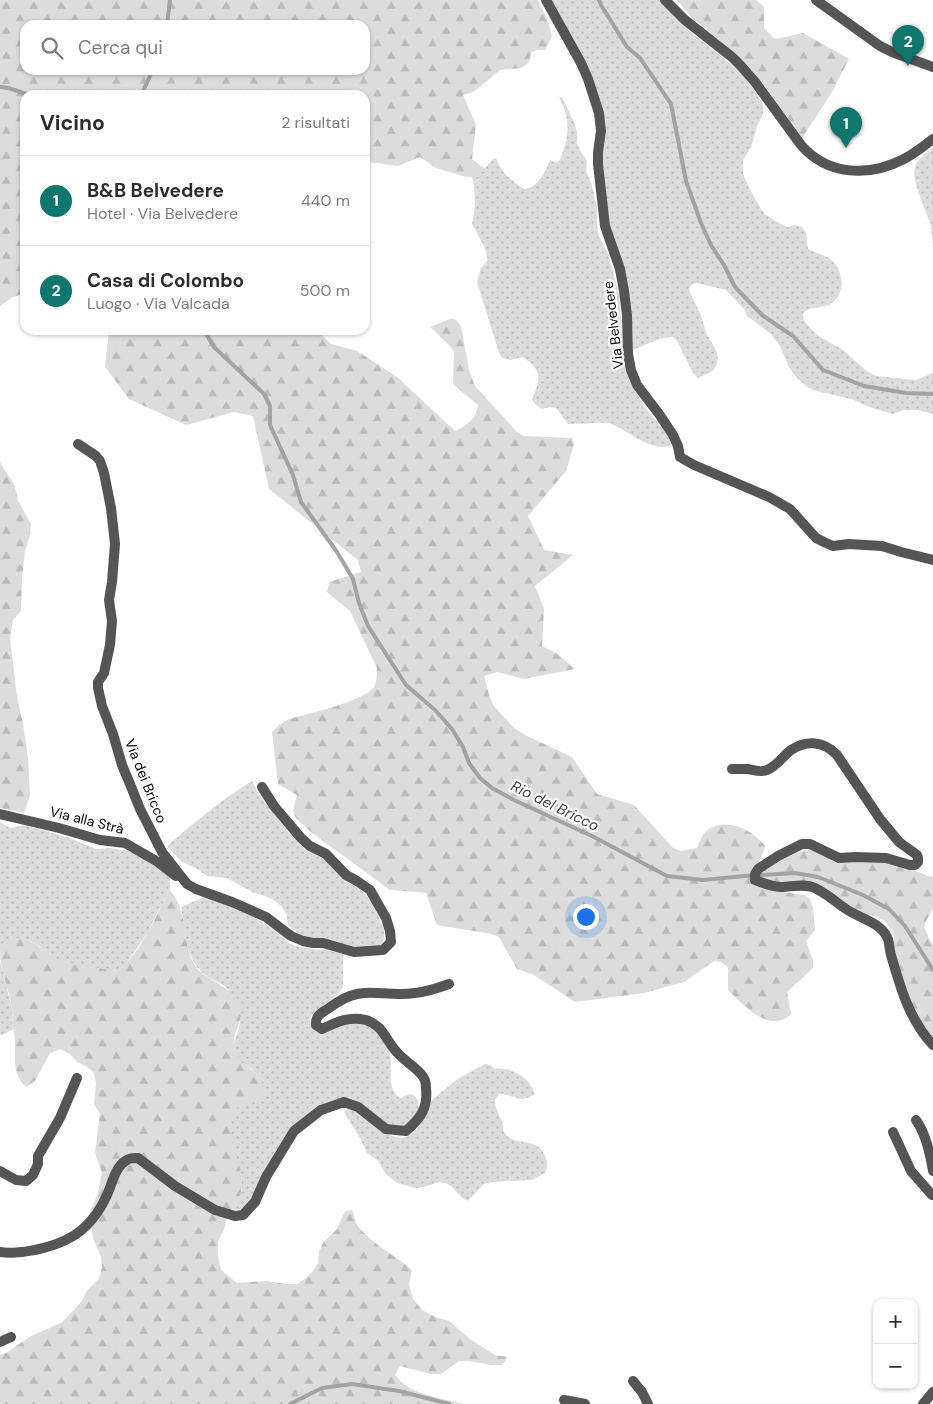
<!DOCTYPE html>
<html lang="it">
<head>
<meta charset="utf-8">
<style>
	:root { --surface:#fff; --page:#f7f7f7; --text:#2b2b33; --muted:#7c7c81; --line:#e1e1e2; --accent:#0f766e }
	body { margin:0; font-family:"DM Sans",sans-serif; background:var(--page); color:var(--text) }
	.controls { position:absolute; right:15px; bottom:15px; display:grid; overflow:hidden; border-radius:10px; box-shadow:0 1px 4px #0004 }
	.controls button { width:45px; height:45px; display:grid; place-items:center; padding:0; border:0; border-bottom:1px solid var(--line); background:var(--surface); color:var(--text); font:25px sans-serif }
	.you { position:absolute; left:585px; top:916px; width:18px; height:18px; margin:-12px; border:4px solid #fff; border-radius:50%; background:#1a73e8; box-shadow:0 0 0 8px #1a73e833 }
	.badge { display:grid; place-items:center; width:32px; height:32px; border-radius:50%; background:var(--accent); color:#fff; font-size:16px; font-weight:700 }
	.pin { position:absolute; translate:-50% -41px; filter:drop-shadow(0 1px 2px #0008) }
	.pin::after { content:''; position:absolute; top:26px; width:18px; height:15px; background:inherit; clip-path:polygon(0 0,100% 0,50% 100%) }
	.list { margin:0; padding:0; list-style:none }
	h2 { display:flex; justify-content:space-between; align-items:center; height:65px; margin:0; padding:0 20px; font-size:21px }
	h2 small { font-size:16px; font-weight:400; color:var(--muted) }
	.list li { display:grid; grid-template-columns:32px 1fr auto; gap:15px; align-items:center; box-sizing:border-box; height:90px; padding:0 20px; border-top:1px solid var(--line) }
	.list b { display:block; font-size:19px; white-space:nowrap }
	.list p { margin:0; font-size:16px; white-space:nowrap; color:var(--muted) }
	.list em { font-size:16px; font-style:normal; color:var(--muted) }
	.icon { flex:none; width:28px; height:28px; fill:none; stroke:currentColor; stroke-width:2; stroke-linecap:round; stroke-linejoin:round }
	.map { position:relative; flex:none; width:933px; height:1404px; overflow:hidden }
	.search { position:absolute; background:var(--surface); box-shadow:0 1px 4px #0004; left:20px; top:20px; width:350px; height:55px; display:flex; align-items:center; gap:12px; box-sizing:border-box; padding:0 18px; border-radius:15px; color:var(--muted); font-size:19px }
	.panel { position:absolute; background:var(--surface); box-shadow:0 1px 4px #0004; left:20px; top:90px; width:350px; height:245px; border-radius:15px }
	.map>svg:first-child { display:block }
	.grass { fill:url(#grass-dots) }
	.forest { fill:url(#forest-firs); fill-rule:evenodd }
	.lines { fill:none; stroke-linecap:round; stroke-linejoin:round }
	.stream { stroke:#a3a3a3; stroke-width:4 }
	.street { stroke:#555; stroke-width:10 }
	.labels { text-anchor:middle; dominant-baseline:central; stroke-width:4.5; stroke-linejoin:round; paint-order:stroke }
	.street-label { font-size:14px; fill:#000; stroke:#fff }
	.water-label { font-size:15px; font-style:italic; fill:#444; stroke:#fff }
</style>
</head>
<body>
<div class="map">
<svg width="933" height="1404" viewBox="0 0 933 1404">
	<defs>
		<pattern id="grass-dots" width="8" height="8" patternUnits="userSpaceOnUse" patternTransform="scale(1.25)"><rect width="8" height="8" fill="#dcdcdc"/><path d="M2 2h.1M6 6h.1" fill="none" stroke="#bbb" stroke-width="1.8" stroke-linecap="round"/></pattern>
		<pattern id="forest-firs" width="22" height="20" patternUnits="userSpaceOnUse" patternTransform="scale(1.25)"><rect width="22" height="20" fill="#dcdcdc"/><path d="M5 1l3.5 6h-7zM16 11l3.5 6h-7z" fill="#bbb"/></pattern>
	</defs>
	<rect width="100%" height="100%" fill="#fff"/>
	<path class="grass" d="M550,0H661L686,28L743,74L760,99L763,106V114L757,126L751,147L743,160V174L749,188L761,209L766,215L779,223L787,227L795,225L802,227L806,233L808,249C815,253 824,254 830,259C840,267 846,284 838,296C836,299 833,302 830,305L809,309L803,313L804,321L817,335L843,350L867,371L876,376L916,380L933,373V414L918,410H904L893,414L872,408L851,399L816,391L809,388L798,379L789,367L780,346L771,334L747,316L744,309L726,290L697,283L692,284L689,288C691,297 696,304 700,313C702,319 704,326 706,332C711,344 723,354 715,368C712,373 703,375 698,378L693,373L677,341L673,337C659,337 646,345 633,350V337L630,299L625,274L611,237L607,211L605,183L603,167V155L606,138L605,119Z
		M559,97H562L574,122L577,132V143L581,152L587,161L586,171L592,185L594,196L597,208V226L599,237L608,253L619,295L625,367L630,382L644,406L669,437L671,445C651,454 627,428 608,423C602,422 577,424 568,424L556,408L549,407L542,409L536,405L532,400C540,378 544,372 523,357L510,360L502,358L499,353L477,282L481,268L488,260L484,246L472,224L475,206L474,184L472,177H477L493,159L496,158C500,168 504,174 512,180C516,183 521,188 525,189C537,189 547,169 550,160L555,162L559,161C565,149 569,134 567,121C567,113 562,104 559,97Z
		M933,147V246C932,239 932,230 930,223C926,209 911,181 915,167C917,159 927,153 933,147Z
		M252,781L260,796L290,834L303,848L325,860L343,879L362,891L372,903L384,929V939L381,944L377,947H352L306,938L288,926L287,916L282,907L274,900L265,896L254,893L227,878L207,876L199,870L181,861L167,846C194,823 221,800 252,781Z
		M0,822L10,828L24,825L70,838L96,849L110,848L128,851L147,858L167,874L170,880V890L153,921L149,931L125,965L117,971L78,966L58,960L49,954L41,947L31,941L3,943L0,952Z
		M204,897C226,900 249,915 268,926C276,932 284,940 293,945C308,951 327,948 343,954V987L339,993L328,1003L314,1013L310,1017V1023L313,1029L318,1033L326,1032L346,1022L371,1025C376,1032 385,1039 388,1047C395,1063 384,1087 400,1098L410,1094L415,1096L418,1101L419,1111L407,1127L386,1125L350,1097C311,1101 299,1121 281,1152C271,1168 262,1184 253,1199C247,1206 241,1211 232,1209C235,1203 242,1195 242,1188C243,1168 220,1124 236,1108C240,1104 258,1097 264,1094C263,1083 259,1075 250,1068C244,1064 240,1063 237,1056C229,1041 239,1036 240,1023C240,1017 234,999 231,994C227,984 212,981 204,974C185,958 185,930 181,907Z
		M0,961L12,1008L13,1029L5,1034L0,1035Z
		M485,1064L490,1065L495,1069C510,1066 531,1078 535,1094C520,1104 515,1095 499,1094L495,1100C495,1108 499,1114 502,1122C503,1127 503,1132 507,1136C518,1146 537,1138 544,1154C548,1161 548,1166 545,1173L532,1180L492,1182L484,1184L468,1201L462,1198L452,1187L446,1183L439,1182L424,1187L416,1188L397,1183L386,1174L378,1161L367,1153L360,1138L344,1112L348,1109C351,1110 356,1111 359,1112C378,1123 399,1156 420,1125C426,1116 427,1105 434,1098L459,1078Z"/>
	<path class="forest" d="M0,0H538L548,21L552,36L545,50H536L531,53L529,62L522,68L500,70L480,87L473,92L463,95L476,125L472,159L485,169L477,177H466L436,168L420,157L398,166L369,162L365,163V95H25V293L11,298L0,306ZM25,25H365V70H25Z
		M677,0H756L764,7V28L775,39L803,33L849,59L832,92L802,138L765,86L740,60L717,38L691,17Z
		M452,318L456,320L461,326L469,370L475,386L517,432L524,436L572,438L574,444L566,471L528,516L544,550L573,555L535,586L544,609L542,646L556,653L575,669L524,679L497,672L484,676L489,695L493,705L514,728L525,735L572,757L597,794L634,805L673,848L681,851L697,848C699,843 702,835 706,831C707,830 712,827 713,827C730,819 754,831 765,846L761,859L752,868L751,878L753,885L765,889L804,895L810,899L813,908L815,930L806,941L813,961V968L787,992L791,1014C769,1035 743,1004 728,990V967L721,962L714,961L684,982L644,993L575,1002L534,975L517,969L499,937L492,934L437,925L426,893L390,890L312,833L296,818L293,811L297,795L278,784L272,732L279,725L289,719C307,714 365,701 374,687C377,681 377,674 377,668L350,611L327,592L329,582L361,572L358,560L269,489L253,416L234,412L186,425L129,399L105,367L109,330H317L331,344L357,351L397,377L455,431C467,425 476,420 478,405L455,386L453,383L454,352L450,346L430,327Z
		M0,460L1,464L15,486L18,501L31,524L30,535L25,551L22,578L21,611L13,620L10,638L17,697L23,724L28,758L30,795L24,813L0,808Z
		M812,849L883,862L911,869L928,876L933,877V909L927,919L924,927L930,941L933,945V1037L922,1023L908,995L895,956L894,936L891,929L884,920L874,916L863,914L822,888L772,883L760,878V871L763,868L801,851Z
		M170,890C188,913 182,933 191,958C199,979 223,981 236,998C249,1015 232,1030 234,1045C236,1067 255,1065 262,1083C264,1086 264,1091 264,1094L258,1103L236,1108C222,1137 243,1158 242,1187C242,1198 231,1208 227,1218C225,1221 226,1225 224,1229C223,1233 220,1236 219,1239C216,1249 219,1261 221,1270L237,1283L267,1281L286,1284H297L305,1279L313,1271L318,1263L319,1252L323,1243L337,1229L345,1211L352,1210C354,1214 355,1221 357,1225C371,1244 394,1254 412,1270L409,1285L413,1299L422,1310L435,1317L449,1321L471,1340L495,1355L508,1357L502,1365H491L469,1361H459L441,1374H431L400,1366L395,1375C409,1395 442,1398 464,1404H0V1355L6,1353L31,1336L61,1323L75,1309L82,1301L86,1292L99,1278L102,1268L101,1257L93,1238L90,1213L98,1193L102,1173L95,1153L100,1114L94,1104L96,1083L94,1073L86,1066L77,1062L70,1054L60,1049L50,1053L35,1081L26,1087C11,1072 16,1059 15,1040C15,1036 14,1032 13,1028C12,1022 13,1015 12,1009C10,990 0,972 0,952C1,944 5,941 11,937C21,938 32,940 40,947C47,951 52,957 60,960C78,968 98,967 117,971C141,954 156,915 170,890Z"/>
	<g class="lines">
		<path class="stream" d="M599,0L601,5L627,47L640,58L671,104L686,181L701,223L711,245L724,265L735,287L762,315L793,336L823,370L864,386L906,393L933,394
			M167,25L170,0
			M0,87L8,88L30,95
			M141,95L153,70
			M204,330L214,347L264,394L270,406V425L293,475L301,502L337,552L353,579L359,603L368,626L406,685L435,710L452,729L463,747L469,763L480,778L492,788L514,800L594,837L667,876L703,880L745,876L795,873L818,877L863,895L889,909L905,926L933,970
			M290,1404L322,1388L352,1384L399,1391L449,1404"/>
		<path class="street" d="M546,0L581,63L588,79L599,113L601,131L598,153V164L605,226L620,269L624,291L627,315L628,354L631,370L637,385L659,414L673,435L678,446L680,457L694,465L769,497L790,509L816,538L826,543L833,546L849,544L882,546L901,552L933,560
			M665,0L685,20L732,57L741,66L755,82L801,145C828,176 869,177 904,159C914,154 924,146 933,139
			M816,0L880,46L892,52L933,67
			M78,444L96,456L100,461L104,473L111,508L115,544L112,582L109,600L112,621L110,645L104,673L98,682V688L102,706L113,734L122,765L130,784L140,809L162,852L187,884L196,889L232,902L266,917L291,936L303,941L313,943H323L354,952L383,950L391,942L390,931L386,918L370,890L357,881L346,875L326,854L310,846L301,838L274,806L262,787
			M732,769C737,769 743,769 748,769C755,770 760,773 767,770C777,766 783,756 791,750C807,740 824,741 837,755L880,819L899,842L917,855L918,858V862L915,865H910L886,858L856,857L839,858L810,844H802L778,856L758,869L755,874V880C763,883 772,887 781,887C792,887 804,883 815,888C827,894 836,902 846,909C859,918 880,922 887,937C890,942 889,950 891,955C900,987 910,1021 933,1045
			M0,814L59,828L100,840L125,843L158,862L176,876
			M916,1120C926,1134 930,1154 933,1171
			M893,1132L911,1171L932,1195
			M0,1171L16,1180L26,1181L33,1175L38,1164V1156L60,1118L77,1078
			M0,1252C12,1254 22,1252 35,1250C54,1246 72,1240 86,1226C94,1218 102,1206 106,1197C112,1186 114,1167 127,1160C129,1158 135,1158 138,1158L175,1186L215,1210L235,1216L243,1215L255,1202L266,1177L294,1131L321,1110L344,1102L358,1107L386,1129L406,1131C421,1118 428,1108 426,1088C426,1082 424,1077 421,1074C413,1065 402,1059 395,1050C385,1038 382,1025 366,1020C349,1016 337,1022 322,1029L316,1025C315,1015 322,1013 329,1008C363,982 379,998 415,993C427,992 438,988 449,984
			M0,1342L11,1337
			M633,1381L642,1392L648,1404
			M564,1400L585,1404
			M923,1404L933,1392"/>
	</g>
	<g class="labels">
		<g class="street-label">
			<text transform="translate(613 325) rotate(-97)">Via Belvedere</text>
			<text transform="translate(146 781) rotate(68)">Via dei Bricco</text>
			<text transform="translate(87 820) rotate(14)">Via alla Strà</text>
		</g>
		<g class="water-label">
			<text transform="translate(555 806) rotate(26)">Rio del Bricco</text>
		</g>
	</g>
</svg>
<div class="controls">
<button>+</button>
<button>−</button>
</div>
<div class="you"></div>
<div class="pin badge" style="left:846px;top:148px">1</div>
<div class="pin badge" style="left:908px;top:66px">2</div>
<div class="search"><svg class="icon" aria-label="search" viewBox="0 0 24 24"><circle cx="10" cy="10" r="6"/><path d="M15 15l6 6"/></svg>Cerca qui</div>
<section class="panel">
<h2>Vicino<small>2 risultati</small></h2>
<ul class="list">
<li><span class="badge">1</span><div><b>B&amp;B Belvedere</b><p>Hotel · Via Belvedere</p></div><em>440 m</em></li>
<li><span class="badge">2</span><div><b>Casa di Colombo</b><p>Luogo · Via Valcada</p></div><em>500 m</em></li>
</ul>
</section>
</div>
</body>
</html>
